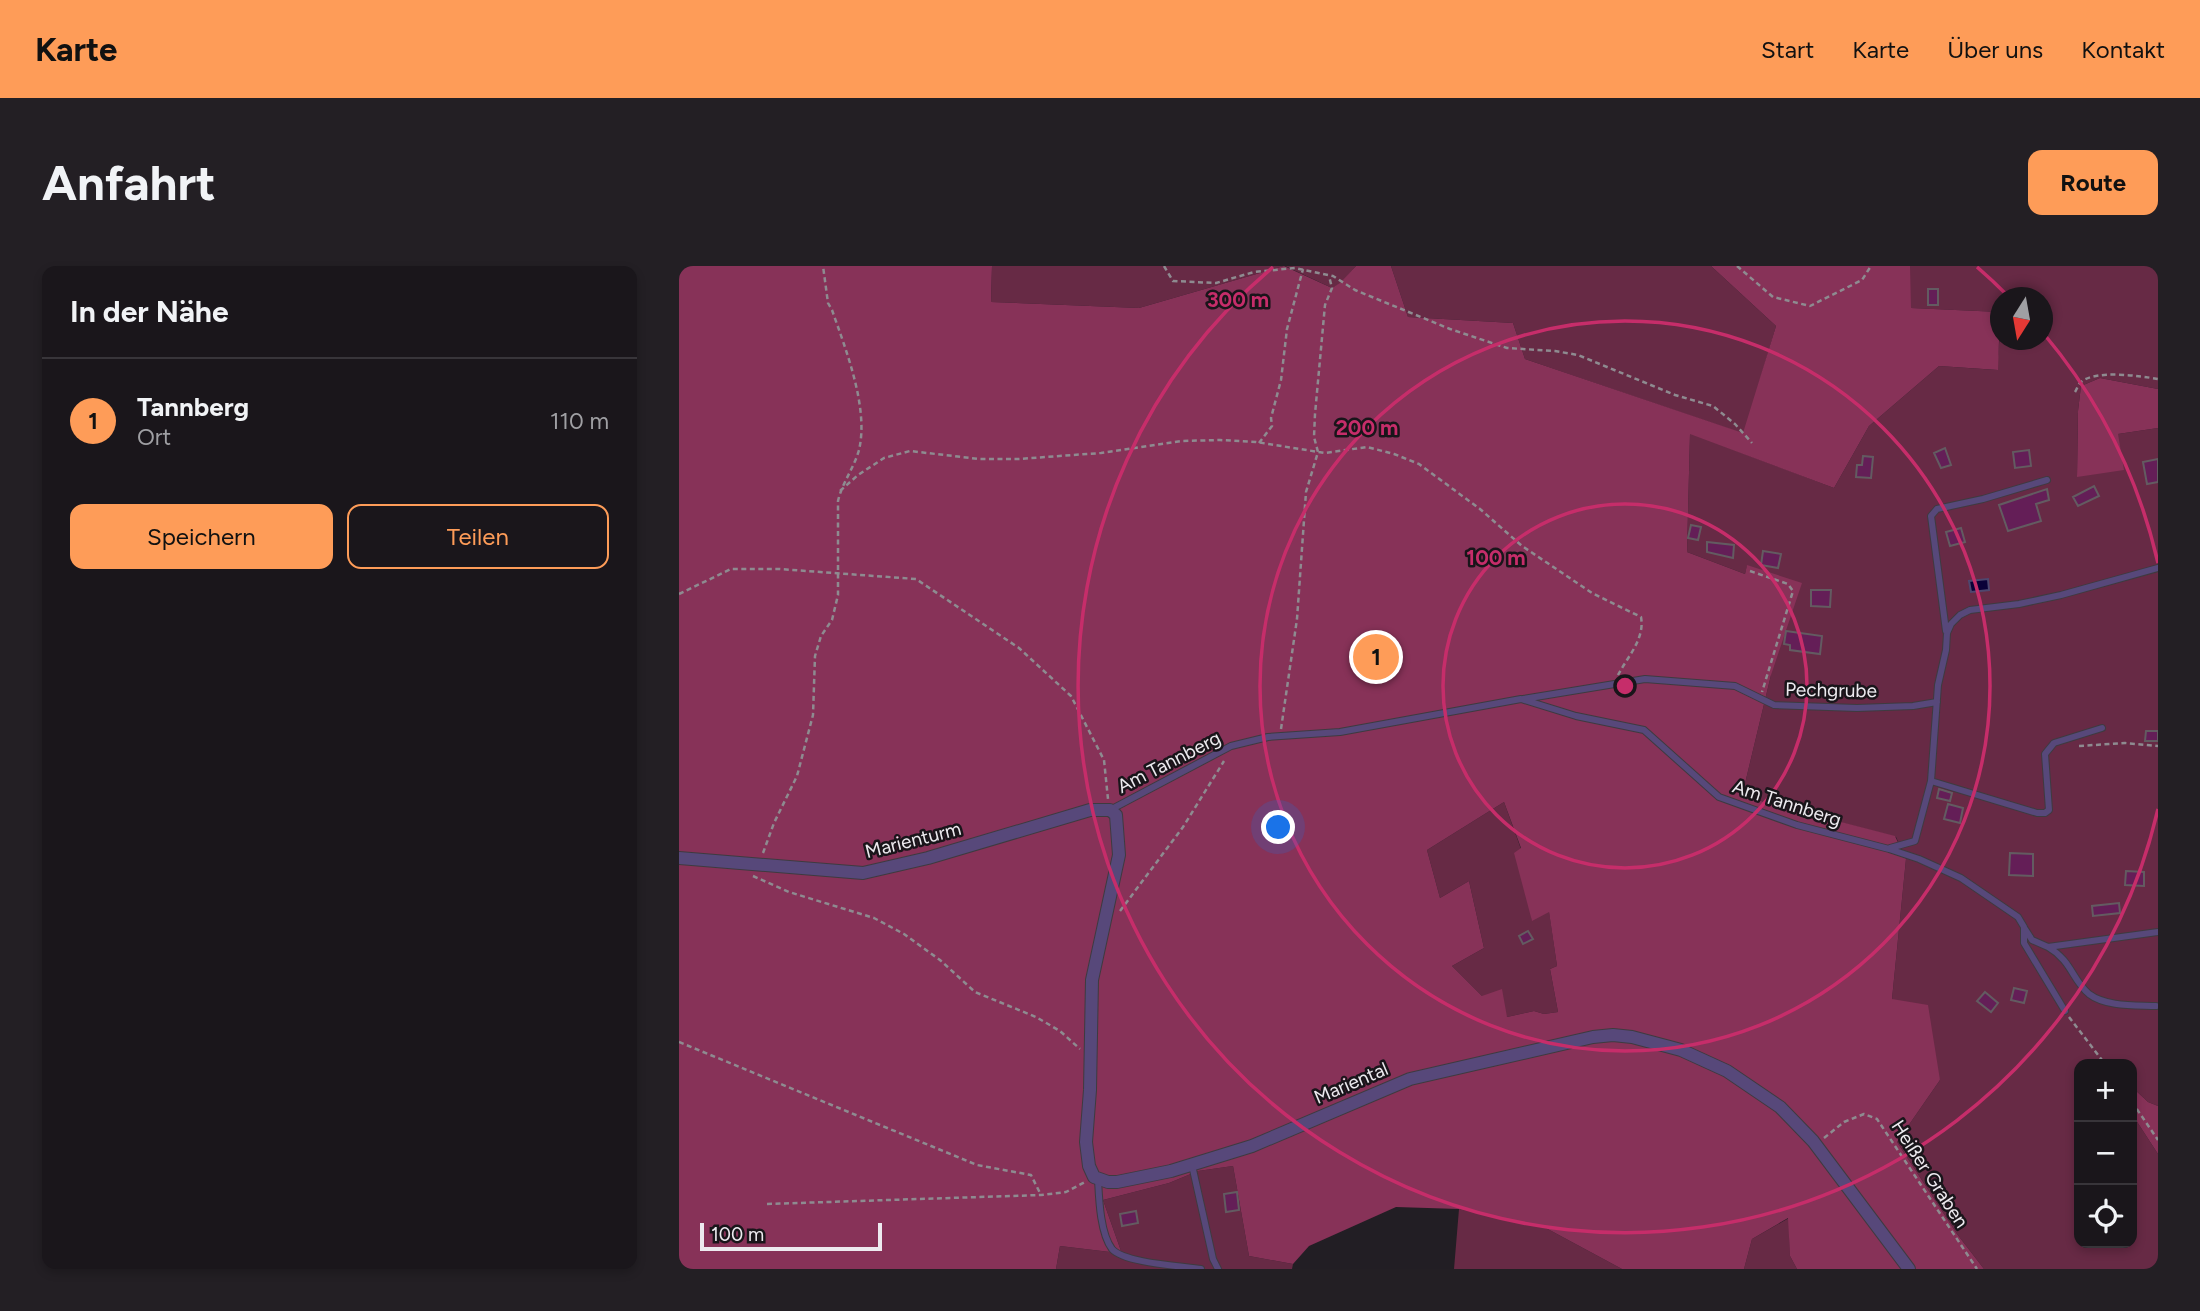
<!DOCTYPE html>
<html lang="de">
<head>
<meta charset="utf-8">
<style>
	:root { --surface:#1a161b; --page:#231f24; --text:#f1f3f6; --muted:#9f9fa3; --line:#38353a; --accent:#fe9c58 }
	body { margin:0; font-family:Figtree,sans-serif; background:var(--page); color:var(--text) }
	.controls { position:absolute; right:21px; bottom:21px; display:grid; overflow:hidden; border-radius:14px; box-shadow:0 4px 10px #0003 }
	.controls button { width:63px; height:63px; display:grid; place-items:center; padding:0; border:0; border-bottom:2px solid var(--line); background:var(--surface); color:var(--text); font:35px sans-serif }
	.compass { position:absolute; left:1311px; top:21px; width:63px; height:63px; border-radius:50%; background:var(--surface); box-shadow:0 4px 10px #0003; rotate:191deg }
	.scale { position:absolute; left:21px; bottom:18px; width:182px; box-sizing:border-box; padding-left:7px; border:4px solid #edeaef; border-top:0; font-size:19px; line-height:24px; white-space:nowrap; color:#edeaef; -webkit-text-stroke:5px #19151a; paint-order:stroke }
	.you { position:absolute; left:600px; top:562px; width:24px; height:24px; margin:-18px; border:5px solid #fff; border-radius:50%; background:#1a73e8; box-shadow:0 0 0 10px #1a73e833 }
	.badge { display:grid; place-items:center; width:46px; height:46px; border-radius:50%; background:var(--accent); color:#111; font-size:23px; font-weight:700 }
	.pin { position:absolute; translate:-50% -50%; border:4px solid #fff; box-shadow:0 2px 7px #0006 }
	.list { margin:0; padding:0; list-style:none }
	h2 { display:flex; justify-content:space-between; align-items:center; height:91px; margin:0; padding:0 28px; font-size:30px }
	h2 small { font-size:23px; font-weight:400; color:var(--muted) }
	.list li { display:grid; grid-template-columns:46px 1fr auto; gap:21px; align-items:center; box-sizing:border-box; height:126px; padding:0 28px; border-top:2px solid var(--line) }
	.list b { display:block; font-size:26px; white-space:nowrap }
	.list p { margin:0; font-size:23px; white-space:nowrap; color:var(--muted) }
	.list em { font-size:23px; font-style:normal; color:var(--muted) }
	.actions { display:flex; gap:14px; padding:21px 28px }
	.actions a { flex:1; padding:16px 0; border:2px solid var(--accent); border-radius:14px; text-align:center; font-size:24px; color:var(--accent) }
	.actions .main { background:var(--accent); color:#111 }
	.icon { flex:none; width:38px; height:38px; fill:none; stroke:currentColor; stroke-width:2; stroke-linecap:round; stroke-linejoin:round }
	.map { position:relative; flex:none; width:1479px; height:1003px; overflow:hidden; border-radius:14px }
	header { display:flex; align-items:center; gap:42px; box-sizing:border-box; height:98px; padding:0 35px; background:var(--accent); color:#111 }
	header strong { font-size:33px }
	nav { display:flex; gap:38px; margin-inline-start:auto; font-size:24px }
	.intro { display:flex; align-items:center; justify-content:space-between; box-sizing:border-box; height:168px; padding:0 42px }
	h1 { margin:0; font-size:49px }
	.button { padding:18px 32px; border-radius:14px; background:var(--accent); color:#111; font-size:24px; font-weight:700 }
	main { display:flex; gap:42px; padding:0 42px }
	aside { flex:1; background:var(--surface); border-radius:14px; box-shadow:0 4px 10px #0003 }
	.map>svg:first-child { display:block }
	.green { fill:#672a45 }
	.forest { fill:#873258; fill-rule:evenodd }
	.water { fill:#0a0138; stroke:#4e476f; stroke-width:2 }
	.building { fill:#641e57; stroke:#635b61; stroke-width:2 }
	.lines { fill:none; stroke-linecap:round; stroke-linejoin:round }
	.lane-casing { stroke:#3e3b40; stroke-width:8 }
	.street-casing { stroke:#3e3b40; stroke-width:14 }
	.path { stroke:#8e8b90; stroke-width:2.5; stroke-dasharray:5 3.5; stroke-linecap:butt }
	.lane { stroke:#57487a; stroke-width:6 }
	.street { stroke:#57487a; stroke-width:12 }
	.ring { fill:none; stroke:#c62d6a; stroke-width:3.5 }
	.labels { text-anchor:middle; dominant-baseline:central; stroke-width:5; stroke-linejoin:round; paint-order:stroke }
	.street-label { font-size:19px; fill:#edeaef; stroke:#19151a }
	.centre { fill:#c62d6a; stroke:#19151a; stroke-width:3.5 }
	.ring-label { font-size:21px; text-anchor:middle; font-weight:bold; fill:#c62d6a; stroke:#19151a; stroke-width:5; stroke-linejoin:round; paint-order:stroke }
</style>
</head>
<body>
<header>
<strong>Karte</strong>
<nav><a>Start</a><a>Karte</a><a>Über uns</a><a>Kontakt</a></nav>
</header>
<div class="intro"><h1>Anfahrt</h1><a class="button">Route</a></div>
<main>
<aside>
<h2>In der Nähe<small></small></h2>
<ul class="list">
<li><span class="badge">1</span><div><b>Tannberg</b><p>Ort</p></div><em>110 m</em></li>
</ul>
<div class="actions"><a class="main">Speichern</a><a>Teilen</a></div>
</aside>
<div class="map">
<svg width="1479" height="1003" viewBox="0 0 1479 1003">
	<rect width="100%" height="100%" fill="#221e24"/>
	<path class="green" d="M313,0H605L460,42L312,36Z
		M606,0H677L661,18L653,22Z
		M712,0H1032L1097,60L1065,168L846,93L834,57L729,51Z
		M1231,0H1479V123L1421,112L1402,120L1399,145L1398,210L1439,168L1479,162V840L1469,836L1453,821V798H1400V977H1453V848L1479,888V1003H1305L1278,968L1218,876L1261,814L1213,733L1227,593L1217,571L1063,530L1092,409L1068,300L1066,308L1008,286L1011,167L1155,222L1190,160L1260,100L1318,104L1321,65L1322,74H1364V32H1322L1321,46L1231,42Z
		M825,536L842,583L853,654L870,645L878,700L871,703L879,746L865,748L855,745L828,751L803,730L773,700L805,682L790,615L761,632L748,584Z
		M554,900L570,990L614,998L613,1003H377L381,980L431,986L442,985L424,934L490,917L519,905Z
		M780,943L865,961L943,1003H775Z
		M1110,952L1111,990L1118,1003H1065L1073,973Z"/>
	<path class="forest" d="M0,0H313L312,36L460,42L605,0L653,22L661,17L677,0H712L729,51L834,57L846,93L1064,167L1097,60L1032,0H1231L1232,42L1321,46L1319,104L1260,100L1190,160L1155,222L1011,168L1008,286L1066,308L1068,299L1123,317L1092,409L1063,530L1216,570L1227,593L1213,733L1249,739L1261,814L1218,876L1278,968L1305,1003H1118L1111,990L1109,952L1073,973L1065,1003H943L865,961L780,943L717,941L630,980L614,998L570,990L554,900L519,905L490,917L424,934L442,985L431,986L381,980L377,1003H0ZM825,536L842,582L835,587L853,655L870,646L878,700L871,703L879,746L865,748L855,745L828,751L823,723L803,730L773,700L805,682L790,615L761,632L748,584Z
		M1421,112L1479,123V162L1439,168L1445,204L1398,211L1399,145L1402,120Z
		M1453,821L1469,836L1479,840V888L1453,848Z"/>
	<path class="water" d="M1309,313L1310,324L1292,326L1290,315Z"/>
	<path class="building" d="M1249,23H1259V39H1249Z
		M1266,182L1272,199L1262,202L1255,187Z
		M1350,184L1352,200L1336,202L1334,186Z
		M1184,190L1194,191L1192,212L1177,211L1178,199H1183Z
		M1479,193V216L1468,218L1464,196Z
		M1415,220L1420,230L1399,240L1394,231Z
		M1368,223L1370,234L1357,238L1362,255L1329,265L1320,239Z
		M1012,259L1022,261L1019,274L1009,272Z
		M1282,262L1286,276L1271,280L1267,266Z
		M1028,276L1055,279L1054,292L1028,286Z
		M1084,285L1102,288L1099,302L1082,299Z
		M1132,324H1152L1151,341L1132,340Z
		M1107,365L1143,370L1141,388L1111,384V379L1105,378Z
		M1467,465H1479V475H1466Z
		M1260,523L1273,527L1271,535L1258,532Z
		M1269,538L1284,542L1281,557L1265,553Z
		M1331,587L1354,588V610L1330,609Z
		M1447,605L1465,606V620L1446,619Z
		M1440,637L1441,647L1414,650L1413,640Z
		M849,665L854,673L844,678L840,670Z
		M1335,722L1348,725L1345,737L1332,734Z
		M1306,726L1319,737L1312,746L1298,735Z
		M558,926L560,944L547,946L545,928Z
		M457,945L459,957L443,960L441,948Z"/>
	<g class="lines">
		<g class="lane-casing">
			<path id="lane" d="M1267,365L1252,250L1258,243L1304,233L1368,214
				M844,433L966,413L1056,420L1095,439L1178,442L1234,440L1258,436
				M1252,515L1358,547H1366L1370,544L1366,488L1375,477L1423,462
				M431,544L552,480L589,471L661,466L842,433L897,450L965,464L1040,531L1118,559L1210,583L1240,593L1282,612L1339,651L1345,661V677L1386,745
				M1211,582L1236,575L1252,515L1259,419L1267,384L1268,367L1272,358L1281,349L1291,344L1340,338L1382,329L1479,302
				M1346,663L1353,674L1369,681L1479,666
				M1369,681C1393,695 1393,714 1410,728C1427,741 1457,739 1477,740
				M513,899L534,993L539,1003
				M419,913C420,932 421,967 433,983C445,997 503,1000 522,1003"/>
		</g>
		<g class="street-casing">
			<path id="street" d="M0,592L184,607L249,592L411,544H431L437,549L440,589L413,714L411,824L407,876L410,900L415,911L429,916H438L492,905L573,880L731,813L914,771L934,769L953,771L1002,784L1048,805L1101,841L1134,875L1230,1003"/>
		</g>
		<path class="path" d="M485,0L494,15L537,17L575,6L616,2L654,10L676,24L771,63L828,82L876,85L899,89L996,129L1034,140L1056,158L1073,177
			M1058,0L1094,31L1131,40L1183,14L1192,0
			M1396,126C1398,123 1399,119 1401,117C1415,103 1461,110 1479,113
			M580,177L593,160L592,152L602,114L608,63L624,3
			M161,225L179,209L205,192L231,185L300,193H339L422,187L502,175L541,174L577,176L646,187L688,181L715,188L740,198L801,243L843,280L913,327L962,351C966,373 949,390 939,409
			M1071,305L1109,318L1114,325L1083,426
			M0,328L52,303H101L237,313L340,382L392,430L425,494L429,533
			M602,463L618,353L627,226L639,186L635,171L636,148L646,39L653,22L650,10
			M1400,480L1446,477L1479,480
			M84,587L95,557L118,510L134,449L136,390L142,370L153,354L159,329V235C163,217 175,202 180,184C190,142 167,84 153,44L149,37L144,0
			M74,610L110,626L195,652L225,668L261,694L296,726L357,751L381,765L401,783
			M441,645L504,561L545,495
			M1390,751L1426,798
			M0,776L298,899L352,909L362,929
			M1453,836L1479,874
			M1145,872L1165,856L1185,848L1198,853L1298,1003
			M88,938L362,929L387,926L406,916"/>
		<use href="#lane" class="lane"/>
		<use href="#street" class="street"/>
	</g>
	<g class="ring">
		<circle cx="946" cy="420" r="182"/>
		<circle cx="946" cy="420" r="365"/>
		<path d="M1479 543A547 547 0 1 1 594 1M1298 1A547 547 0 0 1 1329 30M1365 68A547 547 0 0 1 1479 297"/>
	</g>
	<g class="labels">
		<g class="street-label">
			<text transform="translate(1152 424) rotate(1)">Pechgrube</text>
			<text transform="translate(490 496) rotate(-27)">Am Tannberg</text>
			<text transform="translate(1108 537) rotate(18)">Am Tannberg</text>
			<text transform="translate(234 574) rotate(-14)">Marienturm</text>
			<text transform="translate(672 817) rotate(-23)">Mariental</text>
			<text transform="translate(1251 908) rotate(57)">Heißer Graben</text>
		</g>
	</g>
	<circle cx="946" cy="420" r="10" class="centre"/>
	<g class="ring-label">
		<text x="559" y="41">300 m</text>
		<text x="688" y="169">200 m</text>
		<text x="817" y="299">100 m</text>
	</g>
</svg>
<div class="controls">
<button>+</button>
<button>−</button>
<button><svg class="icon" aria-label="locate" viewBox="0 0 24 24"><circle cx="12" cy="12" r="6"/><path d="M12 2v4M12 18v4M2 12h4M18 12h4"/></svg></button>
</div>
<svg class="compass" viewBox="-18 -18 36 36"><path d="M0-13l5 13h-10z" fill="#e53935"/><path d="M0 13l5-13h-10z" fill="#9f9fa3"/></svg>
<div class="scale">100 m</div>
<div class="you"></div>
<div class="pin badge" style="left:697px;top:391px">1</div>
</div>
</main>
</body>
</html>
